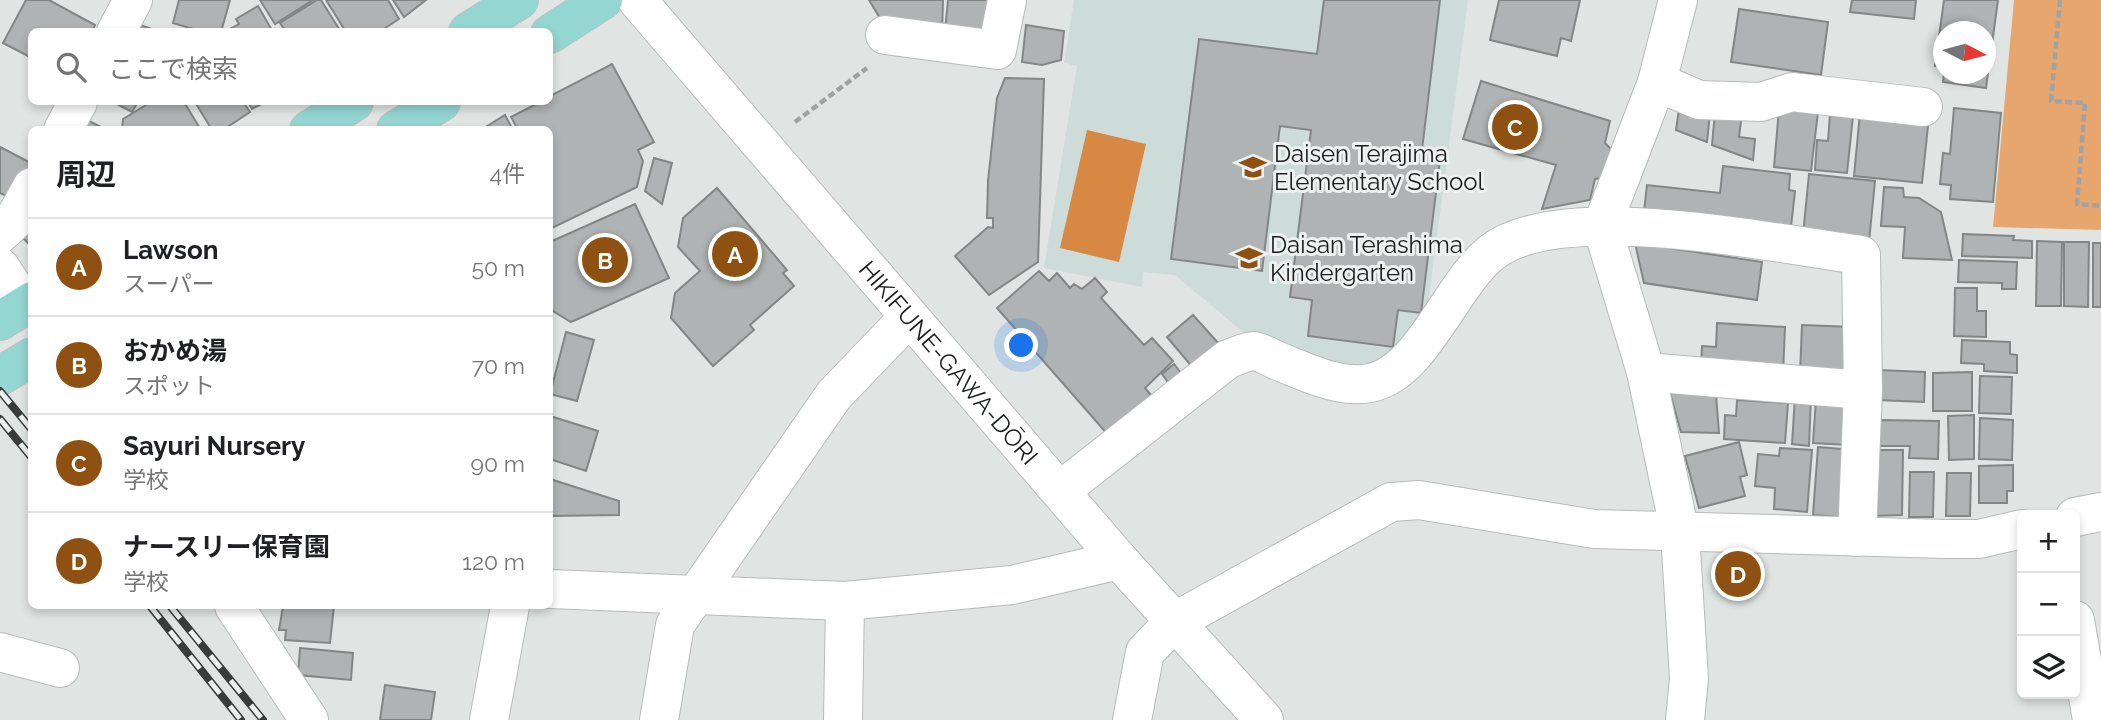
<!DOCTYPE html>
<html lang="ja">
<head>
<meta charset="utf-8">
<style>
	:root { --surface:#fff; --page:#f6f6f6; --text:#202124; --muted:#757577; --line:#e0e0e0; --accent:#8e5112 }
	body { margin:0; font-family:Raleway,"Noto Sans JP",sans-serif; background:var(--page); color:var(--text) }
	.controls { position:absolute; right:21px; bottom:21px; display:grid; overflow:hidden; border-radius:10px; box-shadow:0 4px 10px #0003 }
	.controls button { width:63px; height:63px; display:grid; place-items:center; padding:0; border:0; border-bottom:2px solid var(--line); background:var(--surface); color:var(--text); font:35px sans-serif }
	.compass { position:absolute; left:1933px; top:21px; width:63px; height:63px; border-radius:50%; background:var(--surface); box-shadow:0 4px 10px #0003; rotate:96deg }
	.you { position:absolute; left:1022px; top:346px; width:24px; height:24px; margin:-18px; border:5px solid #fff; border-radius:50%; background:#1a73e8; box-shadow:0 0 0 10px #1a73e833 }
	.badge { display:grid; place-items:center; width:46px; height:46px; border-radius:50%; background:var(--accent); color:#fff; font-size:23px; font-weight:700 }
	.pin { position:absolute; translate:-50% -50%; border:4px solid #fff; box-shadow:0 2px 7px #0006 }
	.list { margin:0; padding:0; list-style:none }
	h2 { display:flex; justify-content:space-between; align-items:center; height:91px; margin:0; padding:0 28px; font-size:30px }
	h2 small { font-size:23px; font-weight:400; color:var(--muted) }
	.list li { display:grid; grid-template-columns:46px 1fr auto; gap:21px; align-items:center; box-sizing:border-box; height:98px; padding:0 28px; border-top:2px solid var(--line) }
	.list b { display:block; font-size:26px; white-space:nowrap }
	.list p { margin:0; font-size:23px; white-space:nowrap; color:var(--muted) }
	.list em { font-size:23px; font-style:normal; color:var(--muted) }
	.icon { flex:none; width:38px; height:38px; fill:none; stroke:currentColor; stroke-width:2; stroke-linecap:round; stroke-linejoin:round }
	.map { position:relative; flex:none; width:2101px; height:720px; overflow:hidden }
	.search { position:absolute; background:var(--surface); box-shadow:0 4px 10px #0003; left:28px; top:28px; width:525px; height:77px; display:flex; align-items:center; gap:18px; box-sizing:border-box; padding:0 24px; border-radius:10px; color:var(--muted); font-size:26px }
	.panel { position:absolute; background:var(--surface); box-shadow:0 4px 10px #0003; left:28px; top:126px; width:525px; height:483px; border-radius:10px }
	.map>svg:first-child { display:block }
	.built { fill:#cddbd9 }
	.green { fill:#e8a66f }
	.water { fill:#d78943 }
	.building { fill:#afb3b3; stroke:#828685; stroke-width:2 }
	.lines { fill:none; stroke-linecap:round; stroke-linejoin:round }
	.minor-casing { stroke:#b6bbba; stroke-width:40 }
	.major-casing { stroke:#bfc0c0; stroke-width:40 }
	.path { stroke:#9fa3a3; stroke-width:4.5; stroke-dasharray:7 3.5; stroke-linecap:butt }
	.minor { stroke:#fff; stroke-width:38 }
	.major { stroke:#94d6d1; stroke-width:38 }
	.rail-casing { stroke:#3a3c3c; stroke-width:8 }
	.rail { stroke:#edf2f1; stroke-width:5; stroke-dasharray:16; stroke-linecap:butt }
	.labels { text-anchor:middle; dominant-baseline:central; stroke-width:6; stroke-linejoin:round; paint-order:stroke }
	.poi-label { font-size:24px; fill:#1b1d1d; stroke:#edf2f1; text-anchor:start }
	.street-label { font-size:24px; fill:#1b1d1d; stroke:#edf2f1 }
</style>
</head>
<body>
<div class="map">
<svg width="2101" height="720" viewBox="0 0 2101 720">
	<rect width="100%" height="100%" fill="#e0e5e4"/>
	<path class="built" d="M1074,0H1468L1426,320L1390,360L1339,370L1271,337L1243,332L1175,275L1143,272L1142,287L1044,268L1077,66L1064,63Z"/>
	<path class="green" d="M2014,0H2101V230L1993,227Z"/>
	<path class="water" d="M1087,130L1146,144L1119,262L1060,248Z"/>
	<path class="building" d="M26,0H49L95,25L92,32H32V58L3,43Z
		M179,0H230L221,32H203L173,23Z
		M260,0H313L275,24Z
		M317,0H321L341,32H286L280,23Z
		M326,0H388L399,19L379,32H346Z
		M393,0H426L404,17Z
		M869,0H943L942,34L884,25Z
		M948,0H992L986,36L945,31Z
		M1324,0H1440L1422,150L1441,152L1421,313L1398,310L1393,347L1308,336L1312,300L1290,297L1311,130L1280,126L1262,271L1171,259L1199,39L1317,54Z
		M1499,0H1580L1571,41L1561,38L1557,56L1490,40Z
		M1852,0H1916L1914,19L1850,12Z
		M1944,0H1998L1986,88L1943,82L1944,74H1986V32H1944V67L1935,66Z
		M258,6L273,32H231L230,29L239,24L236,19Z
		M1739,9L1828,22L1821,75L1731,62Z
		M137,24L161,32H133Z
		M1026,25L1064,31L1061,60L1042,65L1022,62Z
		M612,64L654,142L638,150L643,161L637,187L552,228L550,130H518L511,117L540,102H550V96Z
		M1005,78L1044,79L1038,262L989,295L955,256L988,227L993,228V218H987L988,181L997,98Z
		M1481,81L1610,121L1605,143L1611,149L1601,178L1595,179L1590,200L1542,209L1556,165L1463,139Z
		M113,102H138L132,112Z
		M151,102H184L201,130H122L123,119Z
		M195,102H243L250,112L223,130H212Z
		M248,102H265L252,109Z
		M1954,108L2001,113L1993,202L1950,199L1951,185L1940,184L1943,153L1950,154Z
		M1679,109L1710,113L1707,142L1676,130Z
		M1779,109L1818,112L1811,171L1774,167Z
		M1715,112L1742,114L1739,137L1755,139L1753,160L1712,145Z
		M1860,113L1889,121L1928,126L1922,183L1854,176Z
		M1830,114L1853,116L1847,173L1815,170L1817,140L1828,141Z
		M505,115L513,130H481Z
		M85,119L107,130H80Z
		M0,147L31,163L12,199L0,193Z
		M654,158L672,163L662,204L645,191Z
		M1723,166L1790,174L1789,190L1795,191L1791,227L1644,211L1647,185L1720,193Z
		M1809,174L1875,181L1869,242L1803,235Z
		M1884,187L1903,188L1904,197L1919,198L1941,212L1952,260L1903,258L1905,227L1881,226Z
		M717,188L787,270L783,273L794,286L750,325L754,330L713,366L671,318L675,293L700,271L678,247L683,218Z
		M635,204L669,278L571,322L553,311L550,303V242Z
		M32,223V247L23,238Z
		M1963,234L2014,236L2013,240L2032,241V258L1962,256Z
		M2037,241L2062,242L2061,306H2036Z
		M2064,242H2089L2088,307L2064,306Z
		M1635,243L1762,262L1757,300L1644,283Z
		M2093,243H2101V307H2093Z
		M1959,260L2017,262L2016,289H2002V283L1958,282Z
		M1039,271L1049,281L1057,273L1070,288L1074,284L1082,289L1095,278L1107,292L1101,298L1144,345L1152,338L1173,361L1145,388L1151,395L1109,436L997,308Z
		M1955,288H1977V311H1986V337L1954,336Z
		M1193,315L1220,345L1194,369L1167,337Z
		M1717,323L1785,327L1783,373L1701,368L1702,346L1716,347Z
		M1802,325L1853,327L1852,375L1800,374Z
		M566,332L594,340L577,401L550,394Z
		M1962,340L2010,342V354L2017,355V373L1984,371V364L1961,363Z
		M1174,364L1185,378L1172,388L1162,374Z
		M1878,370L1925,372L1924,402L1877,400Z
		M1972,372V411H1933V373Z
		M1980,376L2012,377L2011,414L1979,413Z
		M1670,393L1716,395L1719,433L1681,432Z
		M1795,396L1811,397L1809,446L1792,444Z
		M1816,399L1852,402L1848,445L1813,443Z
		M1737,400L1788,403L1785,443L1724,439L1725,415L1736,416Z
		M1974,415V459L1949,460L1948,416Z
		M550,416L598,431L586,471L550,459Z
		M1980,418L2013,420L2012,460L1979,459Z
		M1878,420L1939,421L1938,459L1909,458L1910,446H1877Z
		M1739,442L1747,475L1740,477L1745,496L1699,508L1685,456Z
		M1818,447L1854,450L1850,518L1813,515Z
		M1780,448L1812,450L1807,512L1774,509L1775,488L1755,486L1758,454L1779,456Z
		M1872,450H1903L1902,515L1872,516Z
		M2013,465V491H2007V503H1979V466Z
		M1910,472H1934L1933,517H1909Z
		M1947,473H1971L1970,516H1946Z
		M550,479L619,501V515L550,516Z
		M283,606H334L330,643L285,640L286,630H279Z
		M300,648L353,653L351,680L298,675Z
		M385,685L435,692L431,720H380Z"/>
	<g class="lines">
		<g class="minor-casing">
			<g id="minor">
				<path id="s1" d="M637,0L1119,560L1264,720"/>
				<path d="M1678,0L1657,82L1602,226L1646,372L1680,533L1689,678L1685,720"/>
				<path d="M116,32L133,0"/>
				<path d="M885,35L997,50L1007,0"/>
				<path d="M1657,82L1699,100L1761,102L1792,92L1923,107"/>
				<path d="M63,130L78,102"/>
				<path d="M0,234L12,223L32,187"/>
				<path d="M0,267L25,305"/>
				<path d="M1646,372L1863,390"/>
				<path d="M1060,491L1228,359C1235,357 1246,351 1254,351C1261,352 1271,358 1278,361C1306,372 1340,389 1370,383C1422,373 1450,286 1491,253C1559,198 1775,244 1861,255L1863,390L1857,537"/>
				<path d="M2075,517L2101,512"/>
				<path d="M550,589L845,601L1012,585L1119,560"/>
				<path d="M234,606L309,720"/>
				<path d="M2075,620L2092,720"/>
				<path d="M0,652L60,668"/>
				<path d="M489,720L510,606"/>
				<path d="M659,720L675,625L834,395L909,317"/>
				<path d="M843,720L845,601"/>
				<path d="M1132,720L1145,652L1174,622L1391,502L1419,500L1594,529L1945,539H1979L2022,529"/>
			</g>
		</g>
		<g class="major-casing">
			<path id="major" d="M468,32L519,0
				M550,34L603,0
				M309,130L354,102
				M396,130L441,102
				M0,321L32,301
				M0,376L32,357"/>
		</g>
		<path class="path" d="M2060,0L2051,101L2085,103L2077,204L2101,206
			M795,122L867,68"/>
		<use href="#minor" class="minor"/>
		<use href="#major" class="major"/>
		<g class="rail-casing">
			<path id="rail" d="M0,391L32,430
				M0,419L32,458
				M150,606L241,720
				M170,606L263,720"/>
		</g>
		<use href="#rail" class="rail"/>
	</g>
	<defs>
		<g id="school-bare" transform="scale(2.1)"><path d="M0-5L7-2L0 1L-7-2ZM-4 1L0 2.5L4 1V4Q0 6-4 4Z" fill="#8e5112" stroke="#edf2f1" stroke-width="2.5" paint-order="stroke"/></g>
	</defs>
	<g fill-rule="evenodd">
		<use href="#school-bare" x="1253" y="167"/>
		<use href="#school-bare" x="1249" y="258"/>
	</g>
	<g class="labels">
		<g class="poi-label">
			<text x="1274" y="153">Daisen Terajima<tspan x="1274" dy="28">Elementary School</tspan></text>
			<text x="1270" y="244">Daisan Terashima<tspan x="1270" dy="28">Kindergarten</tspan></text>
		</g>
		<g class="street-label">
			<text stroke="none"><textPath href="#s1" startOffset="478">HIKIFUNE-GAWA-DŌRI</textPath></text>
		</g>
	</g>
</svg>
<div class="controls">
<button>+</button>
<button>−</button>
<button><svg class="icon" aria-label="layers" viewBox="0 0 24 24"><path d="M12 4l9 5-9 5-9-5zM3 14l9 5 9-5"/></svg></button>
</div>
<svg class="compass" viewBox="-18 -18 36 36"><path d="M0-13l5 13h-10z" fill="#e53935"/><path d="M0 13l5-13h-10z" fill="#757577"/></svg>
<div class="you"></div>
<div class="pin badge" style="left:735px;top:254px">A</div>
<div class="pin badge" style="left:605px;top:260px">B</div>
<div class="pin badge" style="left:1515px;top:127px">C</div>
<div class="pin badge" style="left:1738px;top:574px">D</div>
<div class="search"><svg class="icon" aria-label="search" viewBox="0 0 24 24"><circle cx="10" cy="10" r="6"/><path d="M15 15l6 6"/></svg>ここで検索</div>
<section class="panel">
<h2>周辺<small>4件</small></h2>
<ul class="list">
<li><span class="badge">A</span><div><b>Lawson</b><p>スーパー</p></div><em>50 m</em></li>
<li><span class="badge">B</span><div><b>おかめ湯</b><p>スポット</p></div><em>70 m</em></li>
<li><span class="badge">C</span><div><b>Sayuri Nursery</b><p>学校</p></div><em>90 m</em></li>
<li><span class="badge">D</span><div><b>ナースリー保育園</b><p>学校</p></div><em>120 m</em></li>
</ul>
</section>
</div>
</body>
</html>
